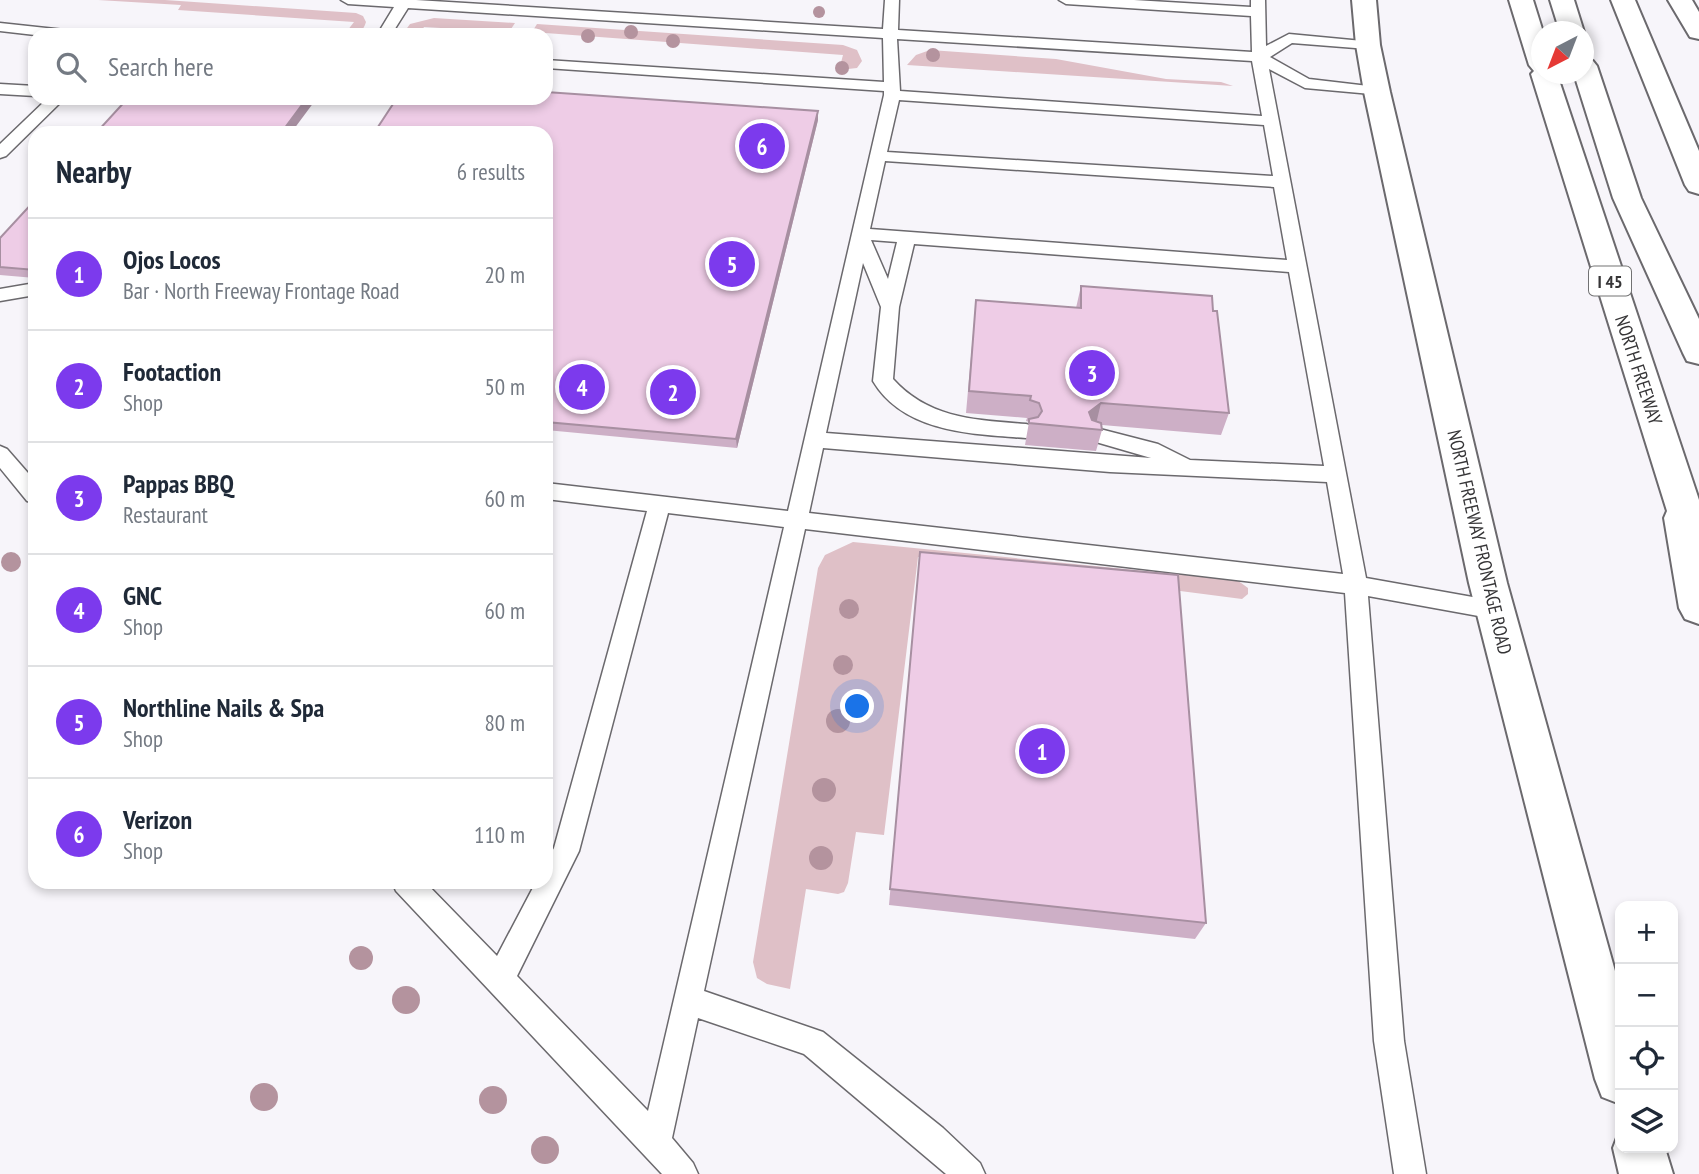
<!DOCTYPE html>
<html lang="en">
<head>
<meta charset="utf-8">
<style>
	:root { --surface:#fff; --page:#f2f2f3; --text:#1f2937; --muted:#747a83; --line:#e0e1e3; --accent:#7c3aed }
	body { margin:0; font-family:"PT Sans Narrow",sans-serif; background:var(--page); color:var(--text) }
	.controls { position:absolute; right:21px; bottom:21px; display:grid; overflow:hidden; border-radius:14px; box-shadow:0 4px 10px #0003 }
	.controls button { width:63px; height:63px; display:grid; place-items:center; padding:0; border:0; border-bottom:2px solid var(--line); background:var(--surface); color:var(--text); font:35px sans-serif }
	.compass { position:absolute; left:1531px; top:21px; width:63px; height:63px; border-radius:50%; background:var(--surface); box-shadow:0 4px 10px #0003; rotate:222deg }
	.you { position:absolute; left:858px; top:707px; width:24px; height:24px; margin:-18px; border:5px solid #fff; border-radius:50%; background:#1a73e8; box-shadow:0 0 0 10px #1a73e833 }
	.badge { display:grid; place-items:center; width:46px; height:46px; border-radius:50%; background:var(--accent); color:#fff; font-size:23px; font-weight:700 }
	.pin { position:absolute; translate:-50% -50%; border:4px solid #fff; box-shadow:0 2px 7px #0006 }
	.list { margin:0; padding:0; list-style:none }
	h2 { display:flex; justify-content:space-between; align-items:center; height:91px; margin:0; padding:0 28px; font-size:30px }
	h2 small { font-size:23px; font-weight:400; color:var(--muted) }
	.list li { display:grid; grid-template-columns:46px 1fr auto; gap:21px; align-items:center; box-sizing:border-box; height:112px; padding:0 28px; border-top:2px solid var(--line) }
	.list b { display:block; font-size:26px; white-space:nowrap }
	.list p { margin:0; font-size:23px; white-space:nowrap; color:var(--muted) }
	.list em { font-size:23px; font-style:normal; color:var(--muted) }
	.icon { flex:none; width:38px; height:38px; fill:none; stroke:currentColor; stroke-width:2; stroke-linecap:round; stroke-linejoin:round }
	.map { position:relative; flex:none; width:1699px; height:1174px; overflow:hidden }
	.search { position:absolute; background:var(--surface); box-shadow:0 4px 10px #0003; left:28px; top:28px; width:525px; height:77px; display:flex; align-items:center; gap:18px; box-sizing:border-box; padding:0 24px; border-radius:21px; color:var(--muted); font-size:26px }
	.panel { position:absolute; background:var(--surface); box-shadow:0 4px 10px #0003; left:28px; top:126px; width:525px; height:763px; border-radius:21px }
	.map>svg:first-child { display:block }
	.green { fill:#dfc0c7 }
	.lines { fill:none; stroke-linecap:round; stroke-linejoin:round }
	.service-casing { stroke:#6b696d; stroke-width:3 }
	.secondary-casing { stroke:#6b696d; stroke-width:4 }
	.motorway-casing { stroke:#6b696d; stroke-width:4 }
	.service { fill:#fff; fill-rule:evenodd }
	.secondary { fill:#fff; fill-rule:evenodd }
	.motorway { fill:#fff; fill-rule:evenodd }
	.tree { fill:#b4939e }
	.wall { fill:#cdafc6 }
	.shaded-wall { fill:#a78fa1 }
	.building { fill:#eecce6; stroke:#a78fa1; stroke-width:2 }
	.labels { text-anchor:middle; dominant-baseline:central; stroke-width:5; stroke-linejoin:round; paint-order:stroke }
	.shield { fill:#fff; stroke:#727273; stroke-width:2 }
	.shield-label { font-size:18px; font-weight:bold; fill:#363537 }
	.street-label { font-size:19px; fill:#363537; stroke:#fff }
</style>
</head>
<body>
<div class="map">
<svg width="1699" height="1174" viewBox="0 0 1699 1174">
	<rect width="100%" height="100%" fill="#f7f5fa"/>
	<path class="green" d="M98,0H165L356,13L363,16L366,22C362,35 355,35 344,35L354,22L178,10L181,5Z
		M434,18L515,23L509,32L424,27L419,35H402L410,24Z
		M537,24L843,45L857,50L862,61L857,68L839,70L843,55L532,32Z
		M930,50L1056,59L1166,79L1221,82L1233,86L907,65L916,55Z
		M853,542L1237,580L1248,588V594L1242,599L918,557L884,835L856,832L848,883L844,892L838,894L806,889L790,989L767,984L757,978L753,962L818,568L825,555Z"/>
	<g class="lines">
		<g class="service-casing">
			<path id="service" d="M341,0H416L883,29L885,0H899L898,30L1252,52L1251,16L1066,4L1059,0H1134L1251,7V0H1265L1266,46L1289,34L1373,42L1375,45L1373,48L1368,49L1292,43L1270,57L1309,79L1377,87L1385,92L1382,95L1305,88L1269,69L1366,578L1495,601L1503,603L1507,610L1503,617L1495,619L1368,596L1404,1041L1426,1174H1394L1374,1041L1345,593L805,529L704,991L823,1032L943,1128L980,1163L985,1174H946L804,1054L698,1018L672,1138L693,1163L698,1174H662L396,891L392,882H425L497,956L536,882H546V862L554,848L647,511L546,499V483L788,511L884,95V91L546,68V60L884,82L883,38L408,8L391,35H377L394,7L348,4ZM897,39L1252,61L1262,116L900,91ZM899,100L1264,125L1273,176L887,152ZM885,161L1274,187L1287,260L870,229ZM871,240L897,242L888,279ZM914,244L1289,272L1324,466L1190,460L1158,444L1096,428L1089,430L1086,435L1089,440L1151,458L826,433L863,263L881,307L873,381C904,433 973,434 1026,438L1033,436L1036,431L1033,426L1026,424C976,420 929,419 893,379L899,307ZM823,448L1110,472L1327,482L1343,574L809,513ZM668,513L784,527L648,1111L517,976L579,851Z
				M0,23L74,31L81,35H35L0,31Z
				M0,84L35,86V96L0,94Z
				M48,98H65L6,156L0,158V144Z
				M35,283V295L0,301V289Z
				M0,446L7,449L35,481V503L27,501L0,468Z"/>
		</g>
		<g class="secondary-casing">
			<path id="secondary" d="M1352,0H1376L1380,45L1390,92L1507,583L1620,989V1104L1602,1097L1595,1079L1469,583L1364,92L1356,45Z
				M1620,1130V1148H1665L1673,1174H1619L1613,1148Z"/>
		</g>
		<g class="motorway-casing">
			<path id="motorway" d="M1509,0H1533L1543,32L1542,74H1557L1699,500V624L1685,619L1679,608L1664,518L1667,511L1531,74L1534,71L1529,65Z
				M1550,0H1574L1584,32V33L1560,32Z
				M1611,0H1635L1699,151V194L1689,191L1685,185Z
				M1668,0H1692L1699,12V39L1690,37Z
				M1584,58L1593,61L1597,66L1641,198L1699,319V364L1687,361L1683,353L1613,198L1574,74H1584Z"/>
		</g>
		<use href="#service" class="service"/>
		<use href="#secondary" class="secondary"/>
		<use href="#motorway" class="motorway"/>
	</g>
	<g class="tree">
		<circle cx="819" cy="12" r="6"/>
		<circle cx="631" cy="32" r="7"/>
		<circle cx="588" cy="36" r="7"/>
		<circle cx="673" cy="41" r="7"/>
		<circle cx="933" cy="55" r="7"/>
		<circle cx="842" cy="68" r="7"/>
		<circle cx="11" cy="562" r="10"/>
		<circle cx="849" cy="609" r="10"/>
		<circle cx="843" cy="665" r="10"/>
		<circle cx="838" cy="721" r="12"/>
		<circle cx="824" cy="790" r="12"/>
		<circle cx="821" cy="858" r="12"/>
		<circle cx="361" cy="958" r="12"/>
		<circle cx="406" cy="1000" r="14"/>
		<circle cx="264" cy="1097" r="14"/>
		<circle cx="493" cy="1100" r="14"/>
		<circle cx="545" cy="1150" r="14"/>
	</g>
	<path class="wall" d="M818,111V120L737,448L546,430V133Z
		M35,200V278L0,275V238Z
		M1081,286L1213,311L1229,413L1221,435L1102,425V430L1096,451L1025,445L1029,422L1026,421L1027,418L966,413L976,300L1076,308Z
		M920,552L1206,923L1195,939L889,905Z"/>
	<path class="shaded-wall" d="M307,98H317L291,133H281Z
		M818,111V120L737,448L736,439Z
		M1101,403L1096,424L1090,429L1089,412Z"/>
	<path class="building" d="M546,92L818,111L736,439L546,422V133H374L397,98H546Z
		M128,98H307L281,133H96Z
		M35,200V270L0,267V238Z
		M1081,286L1212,296L1213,311H1217L1229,413L1101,403L1089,412L1092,420L1101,423L1102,430L1029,423V419L1038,417L1042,411L1039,403L1030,400L1031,396L969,391L976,300L1081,308Z
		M920,552L1178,575L1206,923L890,889Z"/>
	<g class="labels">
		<rect class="shield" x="1589" y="266.5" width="42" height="29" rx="5"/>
		<g class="shield-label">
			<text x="1610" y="281">I 45</text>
		</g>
		<g class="street-label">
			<text transform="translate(1639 370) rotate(72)">NORTH FREEWAY</text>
			<text transform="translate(1480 542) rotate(77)">NORTH FREEWAY FRONTAGE ROAD</text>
		</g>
	</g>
</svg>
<div class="controls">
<button>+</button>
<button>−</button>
<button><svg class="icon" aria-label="locate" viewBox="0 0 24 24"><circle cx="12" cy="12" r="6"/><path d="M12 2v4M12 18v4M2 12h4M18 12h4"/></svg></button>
<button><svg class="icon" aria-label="layers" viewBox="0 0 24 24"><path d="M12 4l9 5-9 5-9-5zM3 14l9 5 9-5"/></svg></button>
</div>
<svg class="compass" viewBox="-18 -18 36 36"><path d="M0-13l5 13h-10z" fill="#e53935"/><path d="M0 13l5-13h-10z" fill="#747a83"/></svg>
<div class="you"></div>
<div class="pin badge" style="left:1042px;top:751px">1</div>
<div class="pin badge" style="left:673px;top:392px">2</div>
<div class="pin badge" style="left:1092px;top:373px">3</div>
<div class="pin badge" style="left:582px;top:387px">4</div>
<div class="pin badge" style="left:732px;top:264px">5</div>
<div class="pin badge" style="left:762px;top:146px">6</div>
<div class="search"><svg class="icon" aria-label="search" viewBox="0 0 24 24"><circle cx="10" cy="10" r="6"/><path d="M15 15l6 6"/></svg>Search here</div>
<section class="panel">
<h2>Nearby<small>6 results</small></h2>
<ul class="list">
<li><span class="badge">1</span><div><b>Ojos Locos</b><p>Bar · North Freeway Frontage Road</p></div><em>20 m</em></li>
<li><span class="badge">2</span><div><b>Footaction</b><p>Shop</p></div><em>50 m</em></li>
<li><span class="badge">3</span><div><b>Pappas BBQ</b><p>Restaurant</p></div><em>60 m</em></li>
<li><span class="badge">4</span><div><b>GNC</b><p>Shop</p></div><em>60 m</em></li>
<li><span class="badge">5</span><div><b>Northline Nails &amp; Spa</b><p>Shop</p></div><em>80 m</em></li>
<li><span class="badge">6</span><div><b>Verizon</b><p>Shop</p></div><em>110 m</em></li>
</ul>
</section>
</div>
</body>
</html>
